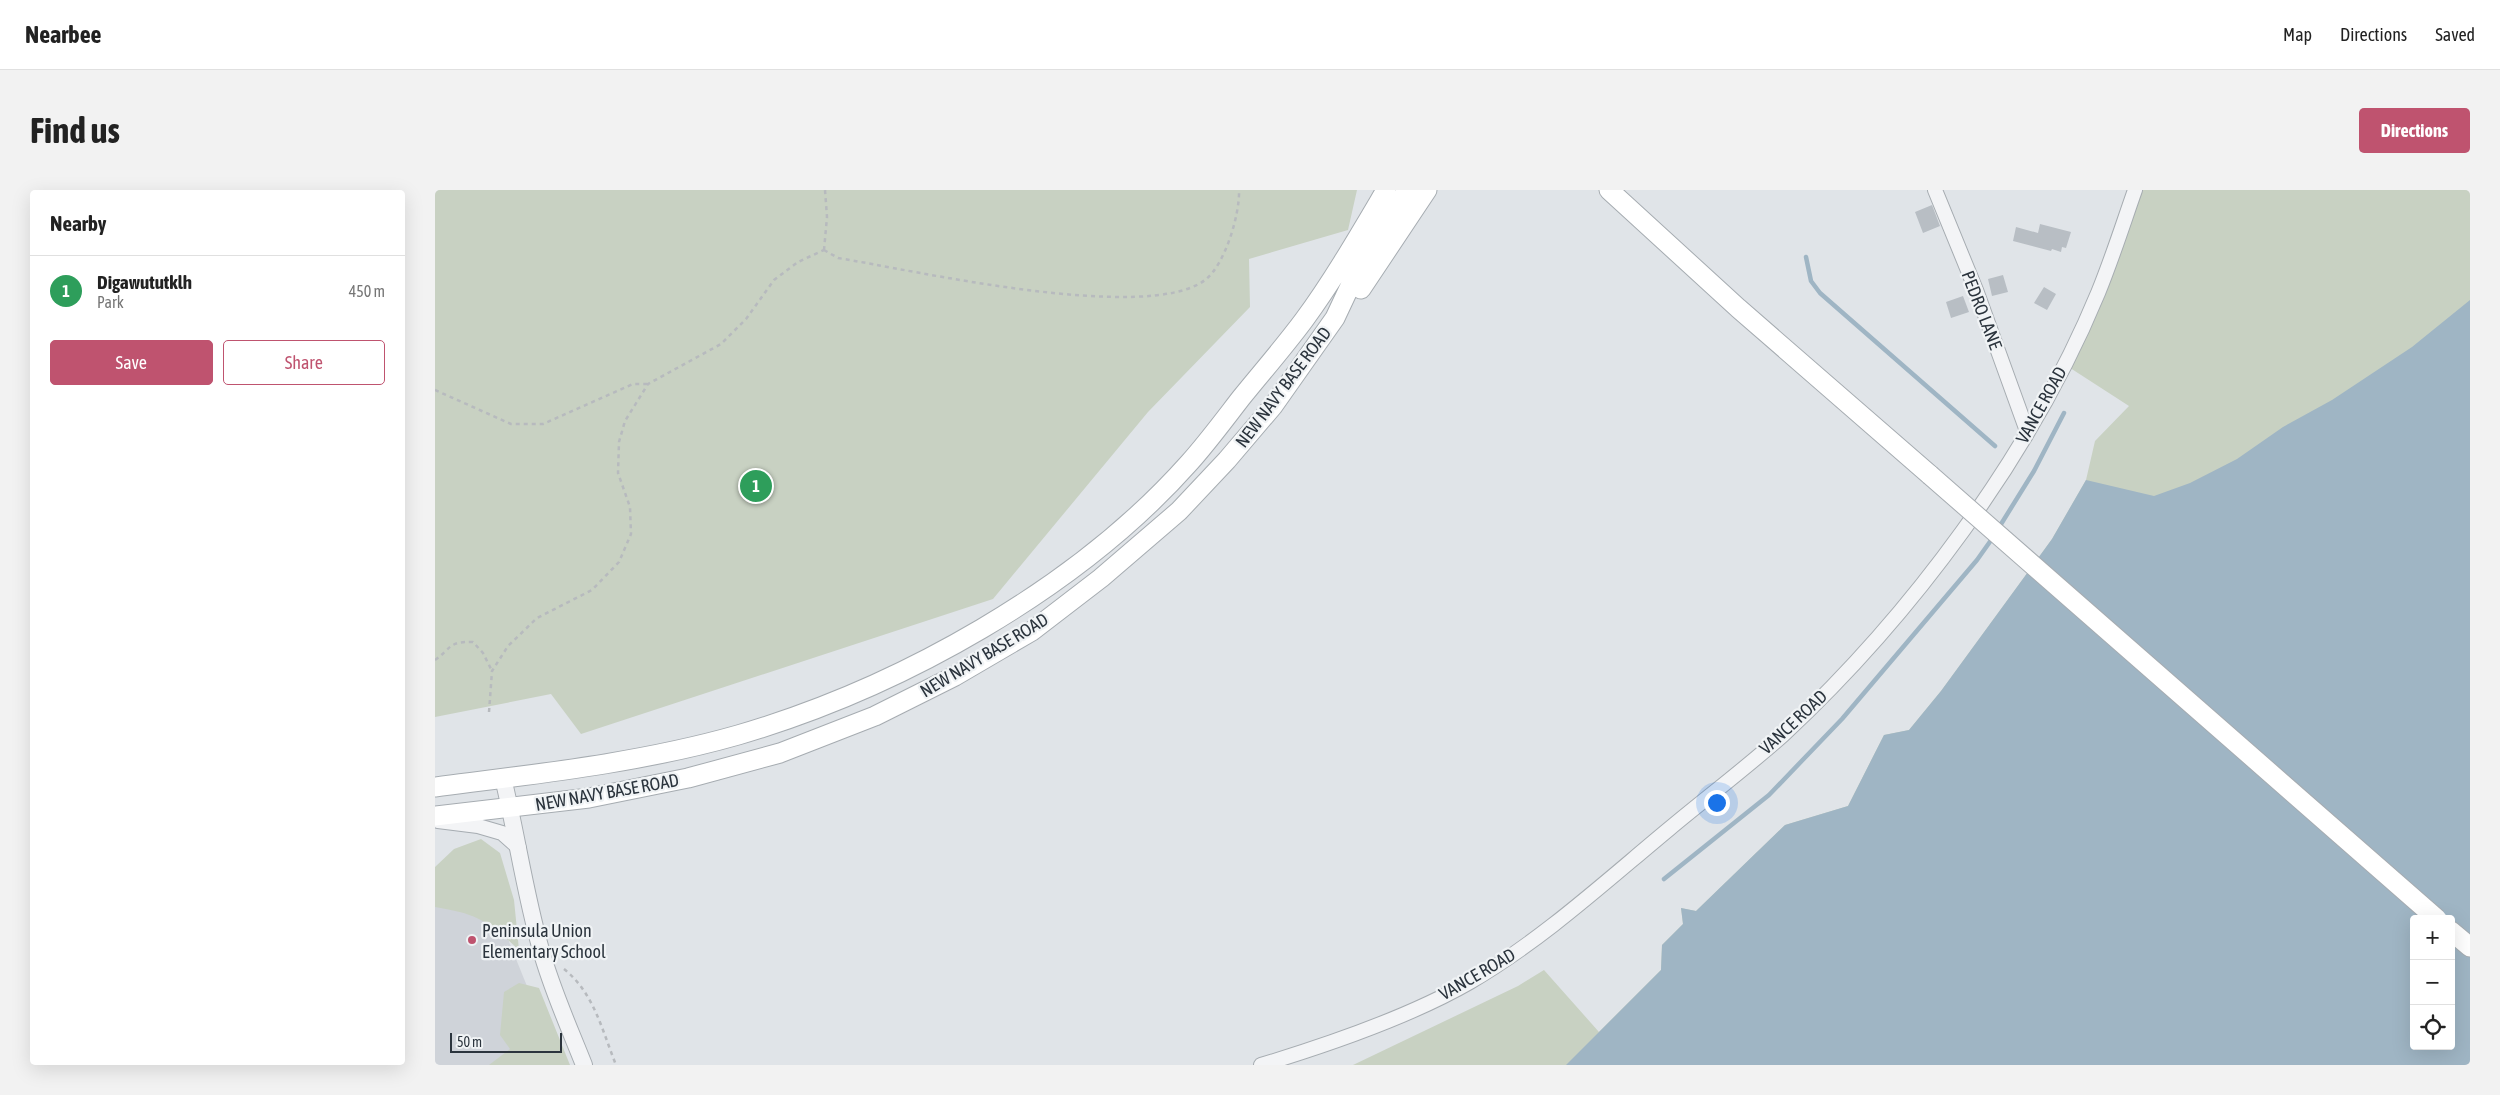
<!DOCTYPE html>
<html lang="en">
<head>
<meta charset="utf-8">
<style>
	:root { --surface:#fff; --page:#f2f2f2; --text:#222; --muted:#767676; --line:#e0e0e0; --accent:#bf536f }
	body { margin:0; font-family:"Asap Condensed",sans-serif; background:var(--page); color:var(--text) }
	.controls { position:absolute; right:15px; bottom:15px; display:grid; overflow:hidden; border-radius:5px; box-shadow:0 5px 20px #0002 }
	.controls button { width:45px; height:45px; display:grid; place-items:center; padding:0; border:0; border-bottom:1px solid var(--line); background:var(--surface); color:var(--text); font:25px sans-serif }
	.scale { position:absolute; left:15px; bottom:12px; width:112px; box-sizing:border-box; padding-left:5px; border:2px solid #2b343d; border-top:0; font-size:14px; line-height:18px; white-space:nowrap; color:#2b343d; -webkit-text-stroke:4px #f0f3f5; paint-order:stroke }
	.you { position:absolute; left:1281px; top:612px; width:18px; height:18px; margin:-12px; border:4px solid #fff; border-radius:50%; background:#1a73e8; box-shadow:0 0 0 8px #1a73e833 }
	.badge { display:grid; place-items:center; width:32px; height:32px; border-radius:50%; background:var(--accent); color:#fff; font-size:16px; font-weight:700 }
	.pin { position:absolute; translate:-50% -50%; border:2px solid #fff; box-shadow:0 1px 5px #0006 }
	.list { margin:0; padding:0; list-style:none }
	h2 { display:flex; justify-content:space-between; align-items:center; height:65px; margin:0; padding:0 20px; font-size:21px }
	h2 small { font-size:16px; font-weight:400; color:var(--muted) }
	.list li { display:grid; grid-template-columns:32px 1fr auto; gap:15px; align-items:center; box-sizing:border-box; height:70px; padding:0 20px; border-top:1px solid var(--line) }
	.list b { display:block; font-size:19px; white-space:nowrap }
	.list p { margin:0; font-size:16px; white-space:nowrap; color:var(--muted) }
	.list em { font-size:16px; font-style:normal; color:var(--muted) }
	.actions { display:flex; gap:10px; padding:15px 20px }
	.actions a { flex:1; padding:11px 0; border:1px solid var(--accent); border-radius:5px; text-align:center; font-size:18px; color:var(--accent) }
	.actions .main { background:var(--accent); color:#fff }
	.icon { flex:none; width:28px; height:28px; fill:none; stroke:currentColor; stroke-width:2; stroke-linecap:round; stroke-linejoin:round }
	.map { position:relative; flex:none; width:2035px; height:875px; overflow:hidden; border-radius:5px }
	header { display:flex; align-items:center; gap:30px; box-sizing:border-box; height:70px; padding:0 25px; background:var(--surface); border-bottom:1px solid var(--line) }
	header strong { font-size:24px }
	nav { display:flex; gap:28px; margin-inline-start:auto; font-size:18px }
	.intro { display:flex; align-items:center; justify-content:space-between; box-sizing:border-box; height:120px; padding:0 30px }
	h1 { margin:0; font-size:35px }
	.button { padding:12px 22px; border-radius:5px; background:var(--accent); color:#fff; font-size:18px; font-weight:700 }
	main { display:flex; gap:30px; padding:0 30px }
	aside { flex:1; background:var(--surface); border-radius:5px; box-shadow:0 5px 20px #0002 }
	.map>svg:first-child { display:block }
	.built { fill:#cfd3d9 }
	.green { fill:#c8d1c2 }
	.water { fill:#9fb5c4; fill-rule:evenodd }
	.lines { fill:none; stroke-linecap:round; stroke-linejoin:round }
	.stream { stroke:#9fb5c4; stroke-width:4.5 }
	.building { fill:#b8bec4 }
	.minor-casing { stroke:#a6acb1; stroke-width:16 }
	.tertiary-casing { stroke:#a6acb1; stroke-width:18 }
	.secondary-casing { stroke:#a6acb1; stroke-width:21 }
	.path { stroke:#b7babe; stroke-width:2.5; stroke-dasharray:4 4; stroke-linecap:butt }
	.minor { stroke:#f3f4f6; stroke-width:14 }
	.tertiary { stroke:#f3f4f6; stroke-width:16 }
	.secondary { stroke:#fff; stroke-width:19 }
	.secondary-bridge-casing { stroke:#a6acb1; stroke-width:21; stroke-linecap:butt }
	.secondary-bridge { stroke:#fff; stroke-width:19 }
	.poi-dot { fill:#bf536f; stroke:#f0f3f5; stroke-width:2 }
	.labels { text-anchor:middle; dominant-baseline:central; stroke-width:4.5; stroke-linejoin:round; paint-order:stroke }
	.street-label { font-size:18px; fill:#2b343d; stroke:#f0f3f5 }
	.poi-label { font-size:18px; fill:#2b343d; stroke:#f0f3f5; text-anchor:start }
</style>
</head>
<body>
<header>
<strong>Nearbee</strong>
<nav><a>Map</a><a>Directions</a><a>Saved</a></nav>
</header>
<div class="intro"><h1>Find us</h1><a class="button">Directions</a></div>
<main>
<aside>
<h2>Nearby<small></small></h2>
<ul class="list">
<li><span class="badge" style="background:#2e9e5b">1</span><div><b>Digawututklh</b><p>Park</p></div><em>450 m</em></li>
</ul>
<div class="actions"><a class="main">Save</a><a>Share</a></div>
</aside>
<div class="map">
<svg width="2035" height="875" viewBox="0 0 2035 875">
	<rect width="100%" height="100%" fill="#e0e4e8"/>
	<path class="built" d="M47,685L124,875H0V687Z"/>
	<path class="green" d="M0,0H922L913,40L814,69L815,117L713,222L558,409L146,544L116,504L0,527Z
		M1698,0H2035V622L1431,875H918L1083,796L1109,780L1164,842L1226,780L1227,755L1248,734L1246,718L1261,721L1350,635L1413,616L1449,545L1474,540L1506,501L1617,349L1651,290L1660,251L1694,216L1629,174Z
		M46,649L65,663L79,710L84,760C53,731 43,724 0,717V677L19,659Z
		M84,793L104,798L135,875H54L75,859L65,845L69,802Z"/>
	<path class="water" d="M2035,110V875H1131L1226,780L1227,755L1248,734L1246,718L1261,721L1350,635L1413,616L1449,545L1474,540L1506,501L1617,349L1651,290L1719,306L1755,293L1802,269L1848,237L1897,210L1977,157ZM1979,729H2016V856H1979Z"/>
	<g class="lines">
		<path class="stream" d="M1371,67L1376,91L1385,103L1560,256
			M1563,339L1599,281L1629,223
			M1229,689L1334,605L1407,529L1542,370L1559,346"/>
	</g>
	<path class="building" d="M1497,15L1505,36L1488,43L1480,22Z
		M1605,34L1636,42L1631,58L1627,57L1626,62L1617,59L1616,61L1578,51L1581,37L1603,43Z
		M1568,85L1573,102L1557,106L1553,89Z
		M1609,97L1621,104L1612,120L1599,113Z
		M1528,106L1534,122L1516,128L1511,112Z"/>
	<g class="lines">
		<g class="minor-casing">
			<path id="minor" d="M1500,0L1541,100L1592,241
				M3,631L43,636L67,643L84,658
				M826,875C892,855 976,826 1035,792C1107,750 1170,692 1234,639C1271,608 1311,578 1348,545C1476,426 1596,265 1663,103C1677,69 1688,34 1700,0"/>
		</g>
		<g class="tertiary-casing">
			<path id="tertiary" d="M68,588C82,646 90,704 106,760C117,800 134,837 149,875"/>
		</g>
		<g class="secondary-casing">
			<path id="secondary" d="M1174,0L1303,118L1495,285
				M926,99L992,0
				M0,597C101,584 205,573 303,545C464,498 642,399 754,273C772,253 789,230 806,208C827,182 849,157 869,130C899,89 925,44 951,0
				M0,626L154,608L253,588L345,563L440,526L520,486L597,441L666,388L744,321L792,270L838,216L900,128L916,94L972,0
				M2016,741L2035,757"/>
		</g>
		<path class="path" d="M389,60L403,68C477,80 712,134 770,90C790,75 805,24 804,0
			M389,60L392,27L390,0
			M0,200L76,234H108L198,194H213
			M0,470C16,459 13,451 38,452L48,463L57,481
			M54,522L57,481L73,456L102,428L157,400L184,372L196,344L195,317L183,283L184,252L190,231L213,194L286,154L311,129L339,90L363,72L389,60
			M129,779C159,803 167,840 181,875"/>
		<use href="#minor" class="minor"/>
		<use href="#tertiary" class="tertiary"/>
		<use href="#secondary" class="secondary"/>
		<g class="secondary-bridge-casing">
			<path id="secondary-bridge" d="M1495,285L2002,729"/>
		</g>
		<use href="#secondary-bridge" class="secondary-bridge"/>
	</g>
	<circle class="poi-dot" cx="37" cy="750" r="5"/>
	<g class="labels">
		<g class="street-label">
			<text transform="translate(1547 120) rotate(69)">PEDRO LANE</text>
			<text transform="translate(848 197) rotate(-53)">NEW NAVY BASE ROAD</text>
			<text transform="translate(1606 215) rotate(-61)">VANCE ROAD</text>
			<text transform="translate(549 465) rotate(-31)">NEW NAVY BASE ROAD</text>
			<text transform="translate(1358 532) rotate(-43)">VANCE ROAD</text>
			<text transform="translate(172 602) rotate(-10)">NEW NAVY BASE ROAD</text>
			<text transform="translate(1042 784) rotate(-30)">VANCE ROAD</text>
		</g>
		<g class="poi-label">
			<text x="47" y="740">Peninsula Union<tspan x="47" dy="21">Elementary School</tspan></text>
		</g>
	</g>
</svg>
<div class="controls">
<button>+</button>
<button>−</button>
<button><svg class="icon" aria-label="locate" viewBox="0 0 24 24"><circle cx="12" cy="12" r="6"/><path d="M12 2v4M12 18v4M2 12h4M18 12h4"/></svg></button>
</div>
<div class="scale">50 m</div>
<div class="you"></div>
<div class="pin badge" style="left:321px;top:296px;background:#2e9e5b">1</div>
</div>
</main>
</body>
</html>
